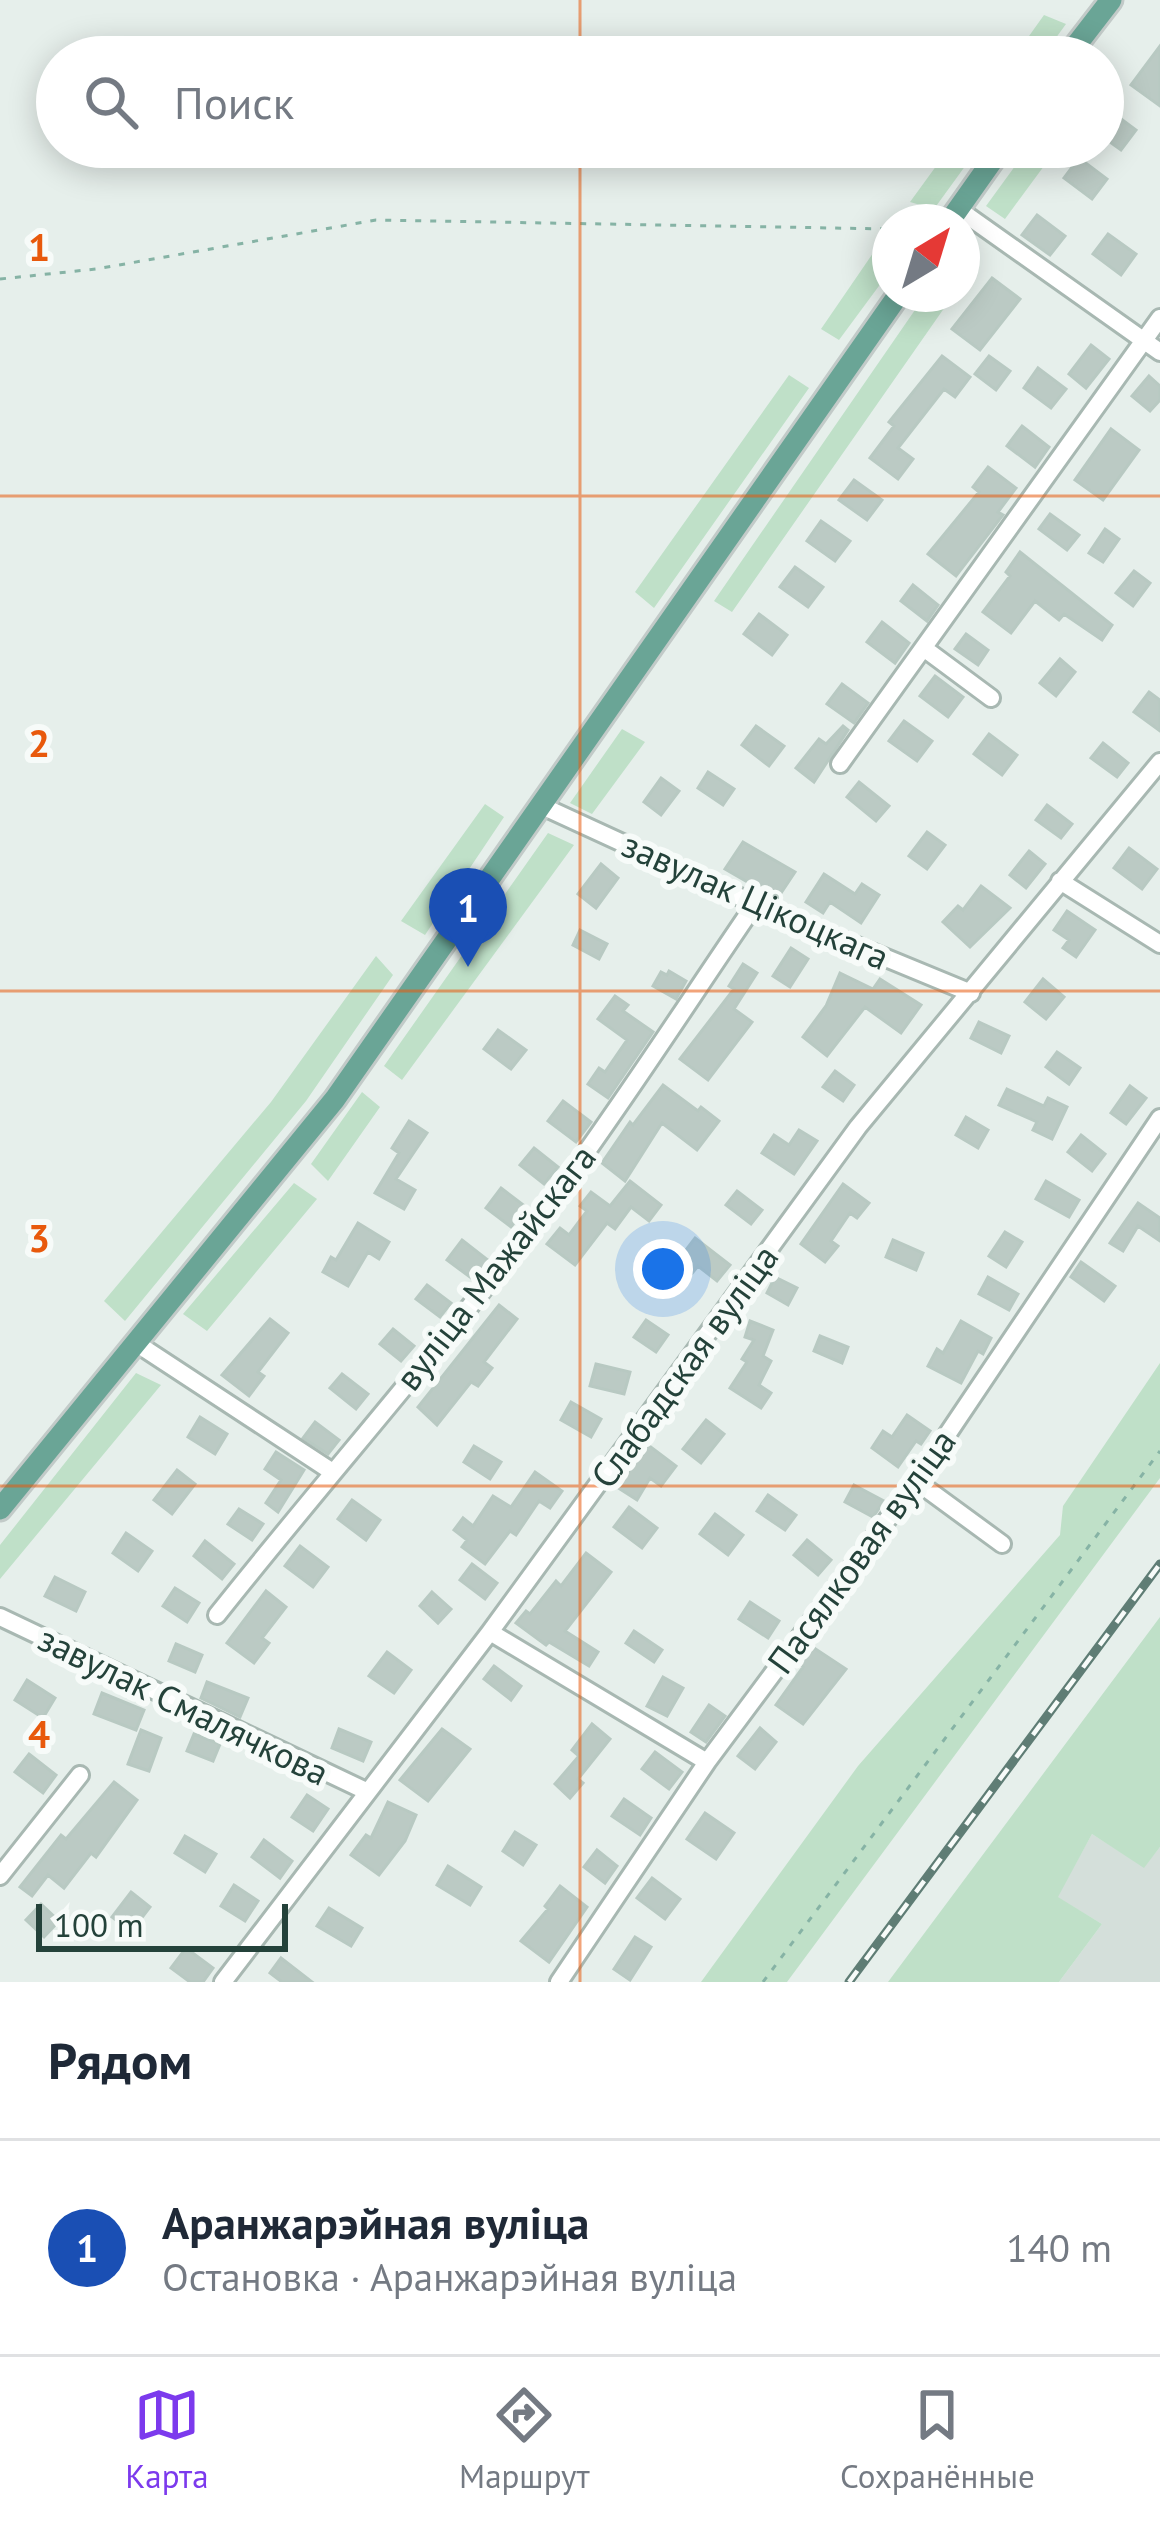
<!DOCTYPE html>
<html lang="ru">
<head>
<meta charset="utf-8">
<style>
	:root { --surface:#fff; --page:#f2f2f3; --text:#1f2937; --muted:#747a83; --line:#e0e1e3; --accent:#7c3aed }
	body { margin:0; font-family:"PT Sans",sans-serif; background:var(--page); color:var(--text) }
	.compass { position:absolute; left:872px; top:204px; width:108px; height:108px; border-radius:50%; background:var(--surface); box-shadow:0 6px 30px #0003; rotate:38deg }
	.scale { position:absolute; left:36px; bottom:30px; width:252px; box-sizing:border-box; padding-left:12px; border:6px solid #24423a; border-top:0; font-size:33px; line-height:42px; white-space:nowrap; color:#24423a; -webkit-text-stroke:9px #f7fbf9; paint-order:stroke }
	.you { position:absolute; left:663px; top:1269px; width:42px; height:42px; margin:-30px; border:9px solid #fff; border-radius:50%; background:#1a73e8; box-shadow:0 0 0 18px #1a73e833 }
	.badge { display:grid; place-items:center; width:78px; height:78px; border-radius:50%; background:var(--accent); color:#fff; font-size:39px; font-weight:700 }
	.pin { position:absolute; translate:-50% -99px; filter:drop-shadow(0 3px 6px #0008) }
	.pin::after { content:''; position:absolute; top:63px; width:42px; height:36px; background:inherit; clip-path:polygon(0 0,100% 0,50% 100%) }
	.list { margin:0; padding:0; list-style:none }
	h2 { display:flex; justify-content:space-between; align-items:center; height:156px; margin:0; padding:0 48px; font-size:51px }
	h2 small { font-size:39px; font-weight:400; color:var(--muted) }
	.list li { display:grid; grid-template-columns:78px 1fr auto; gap:36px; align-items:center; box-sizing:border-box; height:216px; padding:0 48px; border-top:3px solid var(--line) }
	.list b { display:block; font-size:45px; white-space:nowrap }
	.list p { margin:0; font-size:39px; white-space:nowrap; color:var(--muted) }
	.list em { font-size:39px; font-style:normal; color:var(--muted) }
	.icon { flex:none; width:66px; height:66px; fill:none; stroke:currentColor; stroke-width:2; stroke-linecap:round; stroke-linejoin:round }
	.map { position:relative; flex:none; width:1160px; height:1982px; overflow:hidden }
	.search { position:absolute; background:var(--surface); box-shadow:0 6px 30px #0003; left:36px; right:36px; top:36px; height:132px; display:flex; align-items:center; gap:30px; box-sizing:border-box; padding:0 42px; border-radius:66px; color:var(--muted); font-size:45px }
	.sheet { height:372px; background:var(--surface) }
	nav { display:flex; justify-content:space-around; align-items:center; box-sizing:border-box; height:168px; border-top:3px solid var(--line); background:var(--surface); font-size:33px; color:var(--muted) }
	nav a { display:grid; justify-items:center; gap:6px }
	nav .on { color:var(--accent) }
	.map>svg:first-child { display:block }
	.built { fill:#d4dfda }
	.green { fill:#bfe0c8 }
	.building { fill:#bbcac4; stroke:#b8c9c2; stroke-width:3 }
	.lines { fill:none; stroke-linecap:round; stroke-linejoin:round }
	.minor-casing { stroke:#a8b8b2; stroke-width:22 }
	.major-casing { stroke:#c2cac8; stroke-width:27 }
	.path { stroke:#86b3a5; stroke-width:3; stroke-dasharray:6 9; stroke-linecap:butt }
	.minor { stroke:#fff; stroke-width:16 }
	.major { stroke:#6aa596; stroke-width:21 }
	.rail-casing { stroke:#5f7d75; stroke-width:9 }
	.rail { stroke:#f7fbf9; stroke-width:4.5; stroke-dasharray:14; stroke-linecap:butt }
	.grid { fill:none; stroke:#e8590c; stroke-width:3; stroke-opacity:0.55 }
	.labels { text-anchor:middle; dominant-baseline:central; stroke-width:12; stroke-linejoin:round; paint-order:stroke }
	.street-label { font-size:36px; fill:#24423a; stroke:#f7fbf9 }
	.grid-label { font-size:39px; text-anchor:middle; font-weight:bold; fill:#e8590c; stroke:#f7fbf9; stroke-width:12; stroke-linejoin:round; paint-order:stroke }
</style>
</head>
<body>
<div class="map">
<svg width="1160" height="1982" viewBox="0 0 1160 1982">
	<rect width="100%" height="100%" fill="#e6efeb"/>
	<path class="built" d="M1092,1834L1144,1867L1160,1847V1982H1059L1102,1924L1057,1897Z"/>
	<path class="green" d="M1044,15L1066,24L1042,57H1014Z
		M950,147H979L934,209L910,202Z
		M1029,147H1058L1005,219L986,206Z
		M882,240L890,243V271L839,340L821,329Z
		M926,294H954L732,612L714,601Z
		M789,375L809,388L654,608L635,592Z
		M622,729L645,742L592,814L570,803Z
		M485,804L504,817L425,935L401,921Z
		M548,833L574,845L402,1080L384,1066Z
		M376,956L393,975L306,1101L125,1321L104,1301L271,1102Z
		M362,1092L380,1107L328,1181L311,1164Z
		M294,1183L317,1199L207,1331L183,1314Z
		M1160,1363V1478L787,1982H701L858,1766L1060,1535L1063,1506Z
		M136,1373L161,1385L0,1579V1545Z
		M1160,1617V1847L1144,1868L1092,1834L1058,1897L1102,1924L1059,1982H888Z"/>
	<path class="building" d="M1160,46V106L1131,85Z
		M1109,110L1136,130L1121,150L1103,137V117Z
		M1079,158L1107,179L1092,199L1064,178Z
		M1037,215L1065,236L1050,255L1022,235Z
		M1108,234L1136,254L1121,275L1093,254Z
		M992,278L1020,299L980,350L952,329Z
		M1091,345L1109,359L1086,388L1069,374Z
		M942,356L970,377L955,397L944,389L898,448L913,459L898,479L870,458L894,426L889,422Z
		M989,356L1010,371L996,390L975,374Z
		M1038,368L1066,389L1051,408L1024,388Z
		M1149,376L1160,386V400L1150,411L1132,396Z
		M1022,426L1049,447L1035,467L1007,446Z
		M1111,429L1139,450L1103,500L1075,480Z
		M988,467L1016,488L998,512L1003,515L956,576L928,554L979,492L973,487Z
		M854,480L882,500L867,520L839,500Z
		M1050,514L1079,535L1067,550L1039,529Z
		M821,521L850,541L835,561L807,541Z
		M1105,529L1119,539L1103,562L1089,553Z
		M1020,552L1112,625L1102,640L1064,614L1059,620L1035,601L1011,633L983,612L1010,576L1006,572Z
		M795,567L823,587L808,607L780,587Z
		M1134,571L1150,583L1133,606L1116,593Z
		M913,585L938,605L927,621L901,601Z
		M759,614L787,635L772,655L744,634Z
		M882,622L909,643L895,663L867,642Z
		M966,634L988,650L978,665L955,649Z
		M1060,659L1075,672L1056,696L1040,683Z
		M935,676L963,697L948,717L920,696Z
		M842,684L868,703L854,723L827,704Z
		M1149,692L1160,700V731L1134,712Z
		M904,721L932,741L917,761L889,741Z
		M756,726L784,746L769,766L742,745Z
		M843,726L848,730L814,782L796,768L819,739L826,744Z
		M989,734L1017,755L1002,775L974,754Z
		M1103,743L1128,763L1117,777L1091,758Z
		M708,772L734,789L723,805L698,788Z
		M661,778L679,791L661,815L644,802Z
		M859,782L889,806L876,821L847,797Z
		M1047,805L1072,824L1061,838L1036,820Z
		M927,832L945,845L927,869L909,856Z
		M743,842L795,872L777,899L725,869Z
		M1129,848L1157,869L1142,889L1114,868Z
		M1029,851L1045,864L1026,888L1010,875Z
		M601,864L618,878L596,908L578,894Z
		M824,874L855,894L862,884L879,895L861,923L830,902L823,913L806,902Z
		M981,886L1010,908L970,947L943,922L958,906L963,910Z
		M1067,911L1095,930L1076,957L1063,948L1069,940L1054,930Z
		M580,930L607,944L599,959L573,945Z
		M791,948L808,959L790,987L773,976Z
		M743,964L757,973L734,1009L752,1022L708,1080L680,1059L734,989L729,986Z
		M669,971L686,981L676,999L653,986L661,972L667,975Z
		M840,973L873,989L880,979L921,1005L901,1033L865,1007L827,1056L803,1037L826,1006Z
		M1043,979L1064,997L1046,1019L1025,1002Z
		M615,996L628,1005L623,1011L653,1032L608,1098L588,1084L599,1068L605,1072L627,1040L598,1019Z
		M979,1022L1009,1036L1001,1053L971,1038Z
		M498,1030L526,1050L511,1069L484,1049Z
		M1057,1052L1080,1068L1069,1084L1046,1067Z
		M835,1071L854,1085L843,1101L823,1087Z
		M663,1085L698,1111L701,1107L719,1121L697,1150L662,1123L625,1181L602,1163L630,1122L633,1125Z
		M1130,1086L1146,1098L1126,1124L1111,1113Z
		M1007,1089L1044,1106L1048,1098L1067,1107L1052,1139L1033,1130L1037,1122L999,1105Z
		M563,1101L591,1122L576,1142L548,1121Z
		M966,1117L988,1130L978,1148L956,1135Z
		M409,1121L427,1133L396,1179L415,1190L404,1209L375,1193L399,1153L392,1148Z
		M799,1130L817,1141L794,1174L762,1153L774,1135L789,1145Z
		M1081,1135L1105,1154L1092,1171L1068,1152Z
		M534,1148L558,1167L544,1184L520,1165Z
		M630,1181L661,1205L649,1221L631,1207L615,1229L607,1223L575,1265L547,1244L560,1228L569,1235L587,1211L580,1206L591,1192L610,1206Z
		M1046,1181L1079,1200L1069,1217L1036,1199Z
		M843,1184L869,1203L857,1218L850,1213L831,1241L838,1246L825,1262L801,1244Z
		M501,1188L526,1207L511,1227L486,1208Z
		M737,1191L762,1210L751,1224L726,1205Z
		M1138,1203L1160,1218V1241L1138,1226L1123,1251L1110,1243Z
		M358,1223L389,1242L379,1259L368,1252L348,1286L323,1272L331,1257L336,1260Z
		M1005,1232L1022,1242L1006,1267L989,1256Z
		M695,1238L730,1265L717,1281L698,1266L685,1282L670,1271Z
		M462,1240L489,1261L474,1280L447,1260Z
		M893,1240L923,1253L916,1270L886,1257Z
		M1081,1262L1115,1286L1104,1301L1071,1277Z
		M775,1277L797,1288L788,1305L767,1293Z
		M988,1277L1018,1294L1009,1310L979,1294Z
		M427,1285L451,1303L440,1317L416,1299Z
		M499,1305L517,1319L484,1362L492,1368L478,1386L471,1382L437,1425L418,1407Z
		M270,1319L288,1333L258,1372L264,1376L249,1396L222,1375Z
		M646,1320L668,1335L656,1352L634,1337Z
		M750,1321L773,1330L763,1356L771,1361L759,1385L771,1393L761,1408L730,1388L747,1362L742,1359L754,1340L745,1337Z
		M961,1321L991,1338L983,1354L978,1351L961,1383L928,1366L937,1349L943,1353Z
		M393,1329L414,1346L401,1361L380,1344Z
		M820,1336L848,1347L842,1363L814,1351Z
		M596,1364L630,1372L624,1394L590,1386Z
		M342,1374L368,1394L356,1409L330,1388Z
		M571,1402L601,1419L591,1437L561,1420Z
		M907,1415L930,1431L921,1444L916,1441L898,1467L872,1448L883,1431L892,1437Z
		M200,1417L227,1434L215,1454L188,1437Z
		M706,1420L724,1434L701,1463L683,1449Z
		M315,1422L339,1440L328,1454L303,1438Z
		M648,1445L676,1466L661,1486L650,1478L637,1500L617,1487Z
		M474,1446L501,1462L490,1479L464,1462Z
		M276,1452L304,1470L278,1512L266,1503L281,1480L265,1469Z
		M177,1470L195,1484L172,1514L154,1500Z
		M535,1472L562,1491L550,1508L539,1501L516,1535L510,1531L485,1564L462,1547L467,1540L454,1530L463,1518L473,1526L493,1496L511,1507Z
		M854,1485L884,1501L873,1517L845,1502Z
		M768,1495L796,1515L785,1530L757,1511Z
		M352,1500L380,1520L366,1540L338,1519Z
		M629,1507L657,1528L642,1548L614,1527Z
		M239,1509L263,1524L252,1540L228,1524Z
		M715,1514L743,1535L728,1555L700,1534Z
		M126,1533L152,1551L138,1571L113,1553Z
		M807,1540L831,1560L818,1575L794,1555Z
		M205,1541L234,1564L222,1579L194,1556Z
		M300,1546L328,1567L313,1587L285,1566Z
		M586,1553L611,1572L565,1631L598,1652L589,1666L549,1642L546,1645L516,1623L526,1611L530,1614L556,1581L561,1586Z
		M472,1564L497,1583L485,1599L460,1580Z
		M55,1577L85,1592L76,1611L45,1596Z
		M175,1588L199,1603L187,1622L163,1606Z
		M266,1591L286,1607L262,1638L269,1643L254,1663L227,1643Z
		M432,1592L451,1609L438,1623L420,1606Z
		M750,1602L779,1621L768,1638L739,1619Z
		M634,1631L662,1650L654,1662L626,1643Z
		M176,1644L202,1655L195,1672L169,1661Z
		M811,1646L846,1669L803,1724L776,1705L803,1667L799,1664Z
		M387,1652L411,1670L394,1693L369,1676Z
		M494,1666L521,1686L511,1700L484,1679Z
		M663,1677L683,1688L667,1716L647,1706Z
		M27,1680L55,1698L43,1718L15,1700Z
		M207,1682L248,1698L240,1717L201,1698Z
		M102,1693L144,1710L136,1730L94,1714Z
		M709,1705L725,1716L706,1742L691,1732Z
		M592,1724L610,1739L578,1779L583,1783L570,1798L555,1784L579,1756L572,1750Z
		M760,1728L776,1742L755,1769L738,1756Z
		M339,1729L371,1742L363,1761L332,1748Z
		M442,1729L470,1749L428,1801L400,1780Z
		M141,1730L161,1738L149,1771L128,1764Z
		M194,1734L220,1744L213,1761L187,1751Z
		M655,1752L682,1772L669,1789L642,1769Z
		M29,1754L56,1775L43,1793L15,1772Z
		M114,1782L137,1800L96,1857L91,1853L64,1888L48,1875L32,1896L20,1887L61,1835L66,1839Z
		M307,1795L328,1809L313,1831L292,1817Z
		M624,1799L651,1818L640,1835L612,1816Z
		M388,1802L416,1815L405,1841L379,1875L351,1855L366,1835L371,1838Z
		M705,1813L734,1833L716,1859L687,1839Z
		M515,1832L536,1845L523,1865L503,1851Z
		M185,1836L216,1854L205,1872L175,1853Z
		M264,1840L292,1861L280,1878L252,1857Z
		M597,1850L617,1866L605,1883L584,1867Z
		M448,1866L481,1887L470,1905L437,1885Z
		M652,1878L680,1899L665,1919L637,1898Z
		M234,1885L258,1901L245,1921L221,1906Z
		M560,1886L587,1907L549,1962L521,1941L548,1909L545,1906Z
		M131,1892L150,1907L131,1932L112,1917Z
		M41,1904L59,1921L44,1937L26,1920Z
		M329,1908L362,1928L351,1946L317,1926Z
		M635,1937L651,1947L630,1980L614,1969Z
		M186,1948L213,1968L203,1982H190L171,1968Z
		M281,1958L312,1982H282L270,1973Z"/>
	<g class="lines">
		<g class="minor-casing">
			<path id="minor" d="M958,209L1160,352
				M925,649L991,698
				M840,764L1160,318
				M542,806L755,904L971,993
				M1060,881L1160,944
				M136,1343L331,1471
				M916,1481L1002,1544
				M217,1615C328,1475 448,1341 554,1197C624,1102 688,1002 755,904
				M0,1617L368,1792
				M490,1632L707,1762
				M0,1876L80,1775
				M223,1982L490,1632L858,1127L1160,762
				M559,1982L707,1762L916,1481L1160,1118"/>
		</g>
		<g class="major-casing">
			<path id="major" d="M1067,57L1111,0
				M949,222L1002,147
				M0,1509L335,1099L899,294"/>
		</g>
		<path class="path" d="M0,279L96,269L376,220L890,229
			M763,1982L1160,1451"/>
		<use href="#minor" class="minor"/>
		<use href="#major" class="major"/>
		<g class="rail-casing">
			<path id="rail" d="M849,1982L1160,1564"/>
		</g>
		<use href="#rail" class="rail"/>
	</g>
	<path class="grid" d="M580,0V57M580,147V1982M0,496H1160M0,991H1160M0,1486H1160"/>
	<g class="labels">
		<g class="street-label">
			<text transform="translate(756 900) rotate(24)">завулак Цікоцкага</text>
			<text transform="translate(495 1267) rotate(-52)">вуліца Мажайскага</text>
			<text transform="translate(684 1366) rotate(-54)">Слабадская вуліца</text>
			<text transform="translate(861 1551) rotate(-54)">Пасялковая вуліца</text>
			<text transform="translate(184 1705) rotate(26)">завулак Смалячкова</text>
		</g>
	</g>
	<g class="grid-label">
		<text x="39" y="261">1</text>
		<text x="39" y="757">2</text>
		<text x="39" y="1252">3</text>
		<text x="39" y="1748">4</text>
	</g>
</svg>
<svg class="compass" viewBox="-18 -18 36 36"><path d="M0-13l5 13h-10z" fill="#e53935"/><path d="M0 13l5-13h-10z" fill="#747a83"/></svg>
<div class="scale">100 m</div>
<div class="you"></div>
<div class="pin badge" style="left:468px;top:967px;background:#1a4fb4">1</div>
<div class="search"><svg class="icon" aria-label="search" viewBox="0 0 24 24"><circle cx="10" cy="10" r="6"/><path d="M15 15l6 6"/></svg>Поиск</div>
</div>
<section class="sheet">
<h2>Рядом<small></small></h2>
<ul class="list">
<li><span class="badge" style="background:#1a4fb4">1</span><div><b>Аранжарэйная вуліца</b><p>Остановка · Аранжарэйная вуліца</p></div><em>140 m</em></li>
</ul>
</section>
<nav>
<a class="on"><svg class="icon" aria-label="map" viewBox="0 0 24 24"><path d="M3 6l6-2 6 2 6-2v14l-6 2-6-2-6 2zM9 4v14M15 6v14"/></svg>Карта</a>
<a><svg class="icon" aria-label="directions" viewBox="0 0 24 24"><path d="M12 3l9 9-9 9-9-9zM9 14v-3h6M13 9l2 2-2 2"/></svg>Маршрут</a>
<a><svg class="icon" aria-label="saved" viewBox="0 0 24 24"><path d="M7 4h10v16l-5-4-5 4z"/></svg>Сохранённые</a>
</nav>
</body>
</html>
